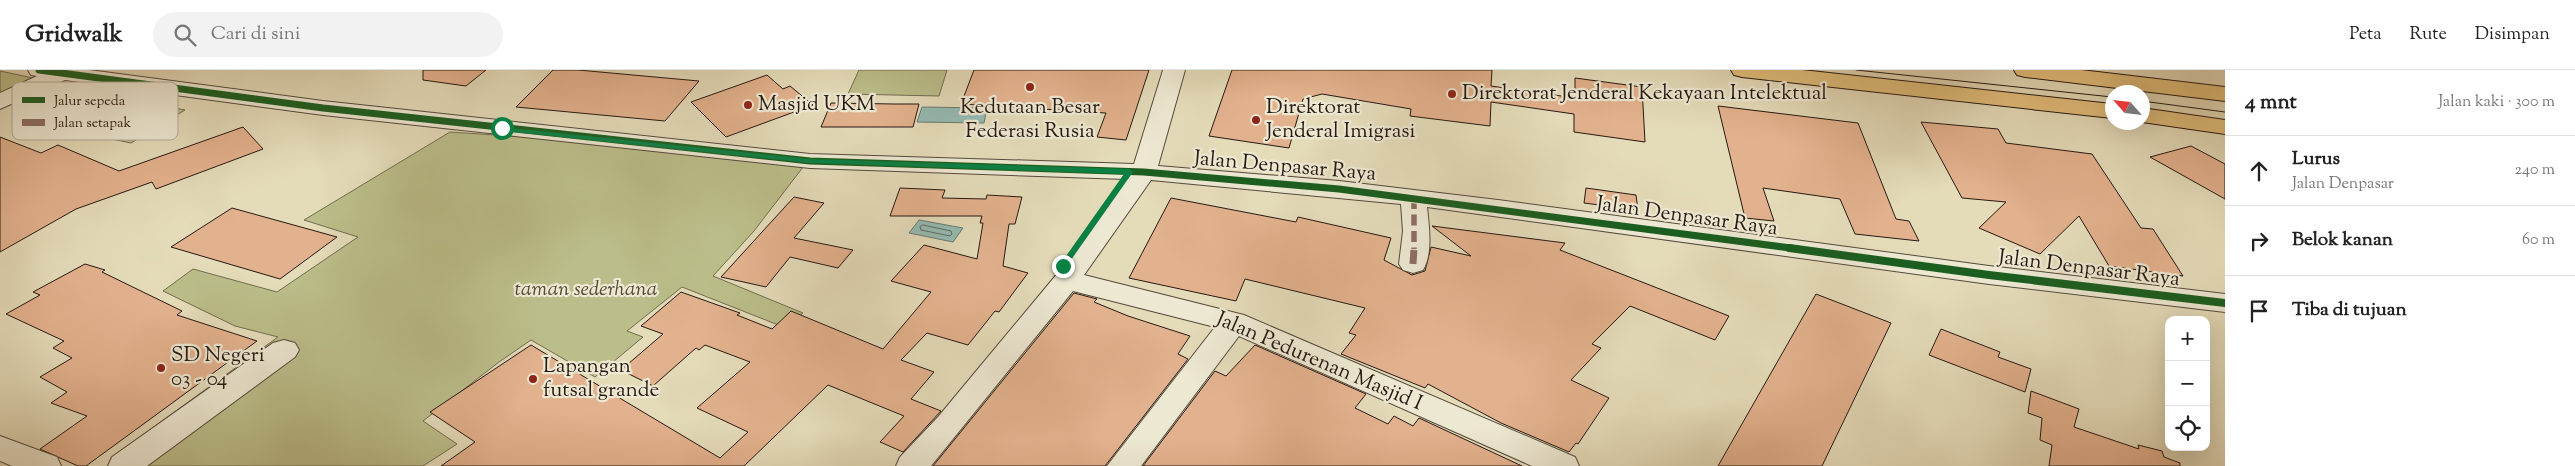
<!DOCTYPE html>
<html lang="id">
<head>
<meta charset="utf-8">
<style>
	:root { --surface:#fff; --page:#f2f2f2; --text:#222; --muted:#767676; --line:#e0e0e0 }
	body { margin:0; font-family:"Sorts Mill Goudy",serif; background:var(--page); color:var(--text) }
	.controls { position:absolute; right:15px; bottom:15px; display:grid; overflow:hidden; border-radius:10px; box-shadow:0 5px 20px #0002 }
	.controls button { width:45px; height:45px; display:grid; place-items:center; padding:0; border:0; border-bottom:1px solid var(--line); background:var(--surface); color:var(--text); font:25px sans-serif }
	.compass { position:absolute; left:2105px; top:15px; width:45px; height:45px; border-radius:50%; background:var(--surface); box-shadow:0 5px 20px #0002; rotate:297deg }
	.stop { position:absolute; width:15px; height:15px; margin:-11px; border:4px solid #0b8043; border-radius:50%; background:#fff }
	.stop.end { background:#0b8043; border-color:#fff; box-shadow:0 1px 5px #0008 }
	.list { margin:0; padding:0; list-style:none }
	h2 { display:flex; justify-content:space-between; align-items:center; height:65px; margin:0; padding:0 20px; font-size:21px }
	h2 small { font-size:16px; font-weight:400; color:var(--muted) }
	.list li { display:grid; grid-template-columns:32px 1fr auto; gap:15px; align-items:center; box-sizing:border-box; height:70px; padding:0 20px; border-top:1px solid var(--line) }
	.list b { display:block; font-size:19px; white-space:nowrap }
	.list p { margin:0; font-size:16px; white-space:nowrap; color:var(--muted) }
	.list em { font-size:16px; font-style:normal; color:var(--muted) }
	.icon { flex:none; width:28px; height:28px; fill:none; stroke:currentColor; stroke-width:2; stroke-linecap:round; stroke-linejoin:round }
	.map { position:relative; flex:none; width:2225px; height:396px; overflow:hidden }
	header { display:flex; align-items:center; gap:30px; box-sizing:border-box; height:70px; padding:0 25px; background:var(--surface); border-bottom:1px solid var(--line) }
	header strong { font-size:24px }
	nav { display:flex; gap:28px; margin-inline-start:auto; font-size:18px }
	.search { width:350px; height:45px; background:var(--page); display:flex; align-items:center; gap:12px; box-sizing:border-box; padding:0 18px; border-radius:28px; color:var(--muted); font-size:19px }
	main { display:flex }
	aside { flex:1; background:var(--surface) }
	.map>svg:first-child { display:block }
	.green { fill:#bbbe8a; stroke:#716c4e }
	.water { fill:#95bbb3; stroke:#697a73 }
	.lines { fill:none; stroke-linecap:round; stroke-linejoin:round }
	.shore { stroke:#5e6a62; stroke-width:1 }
	.building { fill:#e2b18d; stroke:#271912 }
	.minor-casing { stroke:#564a3c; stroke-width:2 }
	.major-casing { stroke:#271912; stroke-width:2 }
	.minor { fill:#ede8d2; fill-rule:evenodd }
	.major { fill:#e2be7c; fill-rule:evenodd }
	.tram { stroke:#271912; stroke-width:1 }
	.quiet-far1 { stroke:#8d6e63; stroke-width:5.5; stroke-dasharray:11 5.5; stroke-linecap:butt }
	.quiet { stroke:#8d6e63; stroke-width:7; stroke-dasharray:14 7; stroke-linecap:butt }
	.cycleway-far1-casing { stroke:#ede8d2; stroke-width:9 }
	.cycleway-casing { stroke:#ede8d2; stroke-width:11 }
	.cycleway-far1 { stroke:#1b5e20; stroke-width:7 }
	.cycleway { stroke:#1b5e20; stroke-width:8 }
	.route { fill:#0b8043 }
	.poi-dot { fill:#8f2418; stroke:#ede8d2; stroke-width:2 }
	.labels { text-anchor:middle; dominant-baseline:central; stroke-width:4.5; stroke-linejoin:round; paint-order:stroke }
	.poi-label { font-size:21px; fill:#271912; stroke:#ede8d2; text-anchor:start }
	.street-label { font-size:21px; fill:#271912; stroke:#ede8d2 }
	.park-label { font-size:21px; font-style:italic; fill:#534b36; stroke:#ede8d2 }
	.key { fill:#ede8d2; stroke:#b2aa98; stroke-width:1 }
	.key-label { font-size:14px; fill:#271912 }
</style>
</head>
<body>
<header>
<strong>Gridwalk</strong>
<div class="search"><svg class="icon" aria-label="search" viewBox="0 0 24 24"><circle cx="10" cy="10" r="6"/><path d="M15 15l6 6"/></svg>Cari di sini</div>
<nav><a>Peta</a><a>Rute</a><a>Disimpan</a></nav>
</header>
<main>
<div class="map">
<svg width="2225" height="396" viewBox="0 0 2225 396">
	<rect width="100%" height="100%" fill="#e4dbb9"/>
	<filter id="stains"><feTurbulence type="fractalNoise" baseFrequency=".004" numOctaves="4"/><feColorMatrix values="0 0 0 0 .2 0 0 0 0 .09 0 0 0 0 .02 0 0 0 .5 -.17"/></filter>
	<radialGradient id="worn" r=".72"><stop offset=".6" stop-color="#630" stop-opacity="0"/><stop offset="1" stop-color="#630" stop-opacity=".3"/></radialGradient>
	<path class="green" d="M859,0H947L939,26L848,24Z
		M0,1L38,9L0,27Z
		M106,25L185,40L131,73L49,56Z
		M450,62L525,67L807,92L754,161L713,206L803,243L786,258L682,217L627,261L643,267L595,307L531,270L499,292L423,351L457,374L423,396H122L115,385L278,267L235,256L163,221L193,199L277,222L358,167L304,150Z"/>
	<path class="water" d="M922,37L987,38L984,53L917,52Z
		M919,150L963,158L953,172L909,163Z"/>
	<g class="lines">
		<path class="shore" d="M923,155L951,161L952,164L950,166L921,160L920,157Z"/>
	</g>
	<path class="building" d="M423,0H486L466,16L423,10Z
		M553,0H578L699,11L665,51L516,37Z
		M974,0H1149L1126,70L1097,67L1106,43L961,34Z
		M1232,0H1492L1491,16L1575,28V8L1642,17L1645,72L1574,62V44L1491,32L1490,56L1410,46L1411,39L1322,24L1303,29L1289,78L1209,66Z
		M767,5L783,19L790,16L813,35L726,67L691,32Z
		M831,33L895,34H919L913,57H821Z
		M1718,36L1858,53L1896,149L1909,151L1919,171L1855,164L1840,129L1763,118L1774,151L1745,148Z
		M1921,52L1998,59L2006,73L2092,84L2141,158L2153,159L2183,206L2109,196L2079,146L2040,184L1979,158L2006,132L1962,128Z
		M243,57L263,79L156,119L152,112L76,139L0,182V67L41,83L58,75L119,101Z
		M2191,76L2225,94V129L2150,87Z
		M900,118L945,120L942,128L986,129L987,125L1022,127L1015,154H1009L1003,196L1028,203L999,242L995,241L968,275L927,263L901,290L934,302L911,329L941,341L903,382L880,372L904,346L828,315L744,396H441L475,372L430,342L531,275L720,388L748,362L697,338L750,292L705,275L699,280L696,278L653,316L621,300L663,264L641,256L681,222L740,243L737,245L772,259L791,241L883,279L931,222L891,211L924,175L977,189L983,153H980L982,146H890Z
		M1586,118L1636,125L1638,140L1584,133Z
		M794,127L824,133L794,168L853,180L838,198L790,187L766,217L721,207Z
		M1171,128L1296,152L1298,147L1391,168L1384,190L1412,205L1425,201L1431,177L1471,186L1432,156L1565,173L1560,180L1729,246L1715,270L1630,236L1592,274L1601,278L1571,310L1609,328L1578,374L1576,373L1569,382L1501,353L1428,314L1425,318L1341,284L1356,265L1349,263L1365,238L1245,209L1236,231L1129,208Z
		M232,138L337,167L280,209L171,177Z
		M85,194L105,200L102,202L182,241L177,245L257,271L86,396H78L40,379L87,346L51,333L67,322L40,307L72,288L53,278L64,271L6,244L40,225L33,222Z
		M1074,223L1097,229L1094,232L1128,246L1190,266L1178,284L1188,289L1105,396H933Z
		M1816,224L1891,253L1822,396H1718Z
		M1941,259L2000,282L1998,287L2031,299L2025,322L1929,285Z
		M1255,275L1366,324L1355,338L1388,354L1394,346L1413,356L1419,348L1522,396H1143L1215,301L1226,306Z
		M2031,321L2079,339L2074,357L2139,379L2138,375L2162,381L2164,387L2180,393V396H2049L2052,375L2040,370L2042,348L2028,343Z"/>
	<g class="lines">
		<g class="minor-casing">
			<path id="minor" d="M28,0H89L323,31L810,84L1134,94L1163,0H1185L1158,96L1339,111L1498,130L1989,196L2225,224V242L1989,214L1427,137C1429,156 1433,184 1423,200L1413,203L1403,200L1399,194L1403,161L1401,134L1151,110L1084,205L1244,245L1575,387L1579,396H1532L1239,266L1141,396H1107L1215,257L1073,221L931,396H896L900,387L938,347L1057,204L1126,109L810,98L323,45L65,10L0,39V23L37,6L31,5Z
				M284,270L295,273L299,280L295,287L147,396H108L112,387L273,273Z
				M0,366L57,387L61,396H12L0,391Z"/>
		</g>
		<g class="major-casing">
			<path id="major" d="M1731,0H1802L2112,34V48L1742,7L1734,5Z
				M2014,0H2081L2225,17V31L2025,7L2017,5Z
				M2142,38L2225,50V64L2142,52Z"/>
		</g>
		<use href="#minor" class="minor"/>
		<use href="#major" class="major"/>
		<path class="tram" d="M1856,0L2112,27
			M2142,31L2225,42"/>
		<path class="quiet-far1" d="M1414,128V179"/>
		<path class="quiet" d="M1413,194L1414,178"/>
		<g class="cycleway-far1-casing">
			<path id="cycleway-far1" d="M39,0L323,38L810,91L1144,102L1339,119L1798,179"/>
		</g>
		<g class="cycleway-casing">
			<path id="cycleway" d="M1789,178L1989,205L2225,233"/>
		</g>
		<use href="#cycleway-far1" class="cycleway-far1"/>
		<use href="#cycleway" class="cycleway"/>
	</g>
	<path class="route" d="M500,57L810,89L1129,99L1133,102L1066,197L1063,198L1059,196L1124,104L810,93L502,61Z"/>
	<g class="poi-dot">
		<circle cx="1030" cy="17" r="5"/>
		<circle cx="1452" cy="24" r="5"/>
		<circle cx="748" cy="35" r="5"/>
		<circle cx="1256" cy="50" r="5"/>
		<circle cx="161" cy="298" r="5"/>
		<circle cx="533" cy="309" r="5"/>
	</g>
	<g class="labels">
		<g class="poi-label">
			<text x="1462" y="24">Direktorat Jenderal Kekayaan Intelektual</text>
			<text x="758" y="35">Masjid UKM</text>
			<text x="1030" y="38" text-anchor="middle">Kedutaan Besar<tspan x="1030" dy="24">Federasi Rusia</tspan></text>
			<text x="1266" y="38">Direktorat<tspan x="1266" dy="24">Jenderal Imigrasi</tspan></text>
			<text x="171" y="286">SD Negeri<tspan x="171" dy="24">03 - 04</tspan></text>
			<text x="543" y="297">Lapangan<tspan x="543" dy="24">futsal grande</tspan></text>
		</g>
		<g class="street-label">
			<text transform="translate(1285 97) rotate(5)">Jalan Denpasar Raya</text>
			<text transform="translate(1687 147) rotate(8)">Jalan Denpasar Raya</text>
			<text transform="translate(2089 199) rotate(7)">Jalan Denpasar Raya</text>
			<text transform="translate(1319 292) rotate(23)">Jalan Pedurenan Masjid I</text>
		</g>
		<g class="park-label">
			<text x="586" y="220">taman sederhana</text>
		</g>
	</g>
	<rect x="12" y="12" width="166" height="58" rx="8" class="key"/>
	<rect x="22" y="27" width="23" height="6" fill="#1b5e20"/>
	<rect x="22" y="49" width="23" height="7" fill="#8d6e63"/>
	<g class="key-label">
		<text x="54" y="35">Jalur sepeda</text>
		<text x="54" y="57">Jalan setapak</text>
	</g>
	<rect width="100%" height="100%" filter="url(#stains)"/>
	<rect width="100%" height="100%" fill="url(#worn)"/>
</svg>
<div class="controls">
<button>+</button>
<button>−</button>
<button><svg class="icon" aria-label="locate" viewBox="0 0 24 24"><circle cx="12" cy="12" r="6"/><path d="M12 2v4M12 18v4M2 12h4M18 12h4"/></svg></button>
</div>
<svg class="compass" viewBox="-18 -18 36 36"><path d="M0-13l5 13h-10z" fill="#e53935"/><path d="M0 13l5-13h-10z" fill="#767676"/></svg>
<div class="stop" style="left:502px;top:58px"></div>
<div class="stop end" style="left:1063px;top:196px"></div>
</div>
<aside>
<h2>4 mnt<small>Jalan kaki · 300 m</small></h2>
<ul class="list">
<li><svg class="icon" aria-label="ahead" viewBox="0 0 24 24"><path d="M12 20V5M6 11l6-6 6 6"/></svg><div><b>Lurus</b><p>Jalan Denpasar</p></div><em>240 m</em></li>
<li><svg class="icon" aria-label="right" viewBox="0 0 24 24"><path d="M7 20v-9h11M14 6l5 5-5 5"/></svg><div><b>Belok kanan</b></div><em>60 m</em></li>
<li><svg class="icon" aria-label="arrive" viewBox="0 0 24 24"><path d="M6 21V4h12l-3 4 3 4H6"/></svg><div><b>Tiba di tujuan</b></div></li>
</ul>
</aside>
</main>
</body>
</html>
